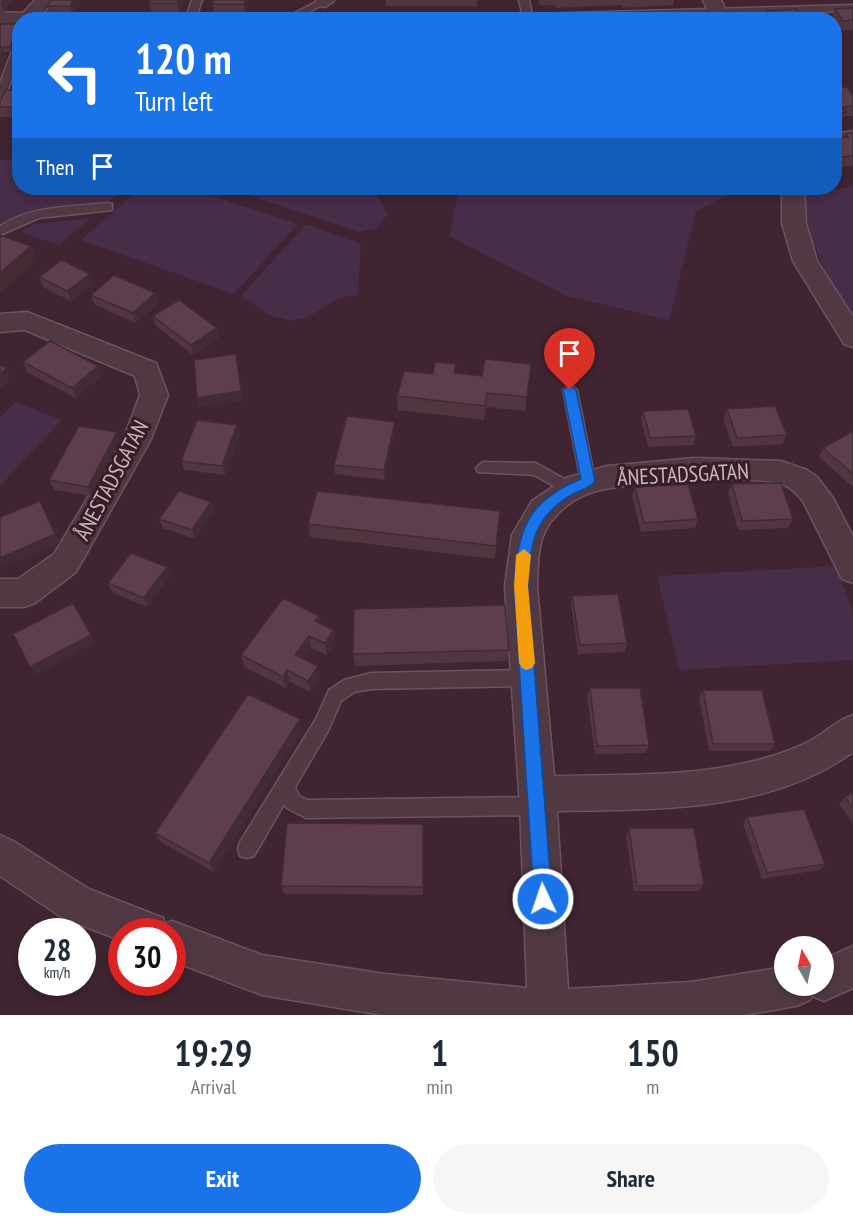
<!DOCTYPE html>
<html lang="en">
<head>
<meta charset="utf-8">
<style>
  body { margin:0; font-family:"PT Sans Narrow",sans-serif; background:#f6f6f7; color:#1f2937; height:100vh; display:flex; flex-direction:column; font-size:22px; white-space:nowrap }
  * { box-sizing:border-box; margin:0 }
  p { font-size:20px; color:#747a83 }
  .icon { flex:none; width:33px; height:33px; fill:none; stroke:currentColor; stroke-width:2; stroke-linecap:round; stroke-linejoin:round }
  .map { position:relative; height:1015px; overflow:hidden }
  .drawer { display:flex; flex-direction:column; background:#fff; flex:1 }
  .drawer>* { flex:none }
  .guide { position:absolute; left:12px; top:12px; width:830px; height:183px; border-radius:24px; box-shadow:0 3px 9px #0003; background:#1a73e8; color:#fff; overflow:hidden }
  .needle { width:39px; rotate:351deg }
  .controls { position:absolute; left:774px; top:936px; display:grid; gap:12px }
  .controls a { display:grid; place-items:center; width:60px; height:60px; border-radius:50%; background:#fff; box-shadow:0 3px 9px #0003; font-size:30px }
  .speed { position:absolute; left:18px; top:918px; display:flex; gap:12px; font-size:30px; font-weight:700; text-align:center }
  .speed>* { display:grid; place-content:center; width:78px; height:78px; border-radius:50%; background:#fff; box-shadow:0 3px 9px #0003; line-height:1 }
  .speed small { font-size:15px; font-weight:400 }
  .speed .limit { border:9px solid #d22; background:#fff; color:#111 }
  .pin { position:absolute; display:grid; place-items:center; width:51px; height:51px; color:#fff; margin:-62px -26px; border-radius:50% 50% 50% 0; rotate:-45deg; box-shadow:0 0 6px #0007 }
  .pin .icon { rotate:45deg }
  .me { position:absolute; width:66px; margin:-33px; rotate:357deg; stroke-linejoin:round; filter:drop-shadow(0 0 4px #0008) }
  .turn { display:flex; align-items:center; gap:21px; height:126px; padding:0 24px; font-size:27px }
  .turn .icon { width:78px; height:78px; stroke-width:2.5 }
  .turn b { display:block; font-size:42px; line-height:51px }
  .then { display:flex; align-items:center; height:57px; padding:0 24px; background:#0003; gap:12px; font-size:22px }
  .eta { display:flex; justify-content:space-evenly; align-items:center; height:102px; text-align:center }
  .eta b { font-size:36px; font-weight:700; line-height:42px }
  .primary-button { display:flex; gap:12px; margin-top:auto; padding:12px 24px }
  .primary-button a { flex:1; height:69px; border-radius:36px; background:#1a73e8; color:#fff; font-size:24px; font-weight:700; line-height:69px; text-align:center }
  .primary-button a+a { background:#f6f6f7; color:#1f2937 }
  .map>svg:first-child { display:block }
  .green { fill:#462d48 }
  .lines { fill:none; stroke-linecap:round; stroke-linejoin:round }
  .lane-casing { stroke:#6b545e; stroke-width:3 }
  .street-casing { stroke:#6b545e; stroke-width:3 }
  .lane { fill:#503943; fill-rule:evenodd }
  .street { fill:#503943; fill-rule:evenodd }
  .wall { fill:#513541 }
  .shaded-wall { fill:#422b35 }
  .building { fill:#5e3e4c; stroke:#422b35; stroke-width:1.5 }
  .route { fill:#1a73e8; stroke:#114b97; stroke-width:1.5 }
  .slow { fill:#f59e0b }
  .labels { text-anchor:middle; stroke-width:6; stroke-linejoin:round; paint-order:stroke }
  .street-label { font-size:22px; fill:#cbb5be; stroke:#351e28 }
</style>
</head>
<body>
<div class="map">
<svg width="853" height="1015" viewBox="0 0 853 1015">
  <rect width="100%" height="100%" fill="#402431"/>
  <!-- green -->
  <path class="green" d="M 19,159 L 20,188 L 126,188 L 106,205 L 36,211 L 4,224 L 0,223 L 0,160 Z
    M 853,186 L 853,321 C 826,280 807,237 802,188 L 827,191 Z
    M 141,188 L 189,188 L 298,224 L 234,294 L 81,240 Z
    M 226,188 L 372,188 L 388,214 L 377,228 L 360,232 Z
    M 459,188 L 743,188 L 696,211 L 669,320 L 567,296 L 449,236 Z
    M 91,218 L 59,245 L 20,232 L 34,224 Z
    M 306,224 L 361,244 L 358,295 L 339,298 L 306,318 L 291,321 L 269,315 L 241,296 Z
    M 16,402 L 62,420 L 0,486 L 0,417 Z
    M 836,566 L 853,612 L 853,660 L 679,670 L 657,576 Z"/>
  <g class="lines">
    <!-- lane casing -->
    <g class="lane-casing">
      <path id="lane" d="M 192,0 L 202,0 L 195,20 L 185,20 Z
        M 320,0 L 330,1 L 294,20 L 281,20 Z
        M 519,0 L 529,0 L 532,14 L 853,5 L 853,11 L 527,20 L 523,17 Z
        M 20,40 L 20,58 L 6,94 L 0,97 L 0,83 L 15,43 Z
        M 853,131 L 853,137 L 834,140 L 834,134 Z
        M 108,203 L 112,204 L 112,210 L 39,218 L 0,235 L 0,226 C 32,205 72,207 108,203 Z
        M 570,385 L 577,390 L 595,481 L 593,485 L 583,485 L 581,481 L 563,390 Z
        M 483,462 L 536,463 L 575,485 L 577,489 L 575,493 L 570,495 L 534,475 L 478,472 L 476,468 Z
        M 528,670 L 534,673 L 536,678 L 534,683 L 528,686 L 371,689 L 354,692 L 341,701 L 328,731 L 295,787 L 299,796 L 308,800 L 538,797 L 545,800 L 547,806 L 545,812 L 538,815 L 306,818 L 287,808 L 284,804 L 254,856 L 247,858 L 240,856 L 238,849 L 240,842 L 316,719 L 329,690 L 344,680 L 371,673 Z"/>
    </g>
    <!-- street casing -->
    <g class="street-casing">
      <path id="street" d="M 35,0 L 54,0 L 38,20 L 20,20 L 20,24 L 0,24 L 0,12 L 23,13 Z
        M 316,0 L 334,0 L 334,1 L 325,7 L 318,5 Z
        M 703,0 L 721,0 L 731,20 L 712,20 Z
        M 782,188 L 804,188 L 806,223 L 817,261 L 853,317 L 853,347 L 844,344 L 793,261 L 782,223 Z
        M 27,312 L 156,363 L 168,395 L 151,439 L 76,572 L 35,603 L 24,607 L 0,607 L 0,579 L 18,579 L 54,554 L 124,437 L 140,395 L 135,376 L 25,330 L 0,332 L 0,314 Z
        M 695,458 L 781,461 L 807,470 L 817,477 L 833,498 L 853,536 L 853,583 L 842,579 L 804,503 C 799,496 793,489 784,485 C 753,473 626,482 593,492 C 579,496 564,506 555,517 C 537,535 538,562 537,586 L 554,776 C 638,774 728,779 806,743 C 823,735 835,721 853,715 L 853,752 C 769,813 656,809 557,811 L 568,989 L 691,982 L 784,967 L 784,986 L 824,986 L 824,959 L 853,946 L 853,988 L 824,1001 L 812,996 L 810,1000 L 796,1006 L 744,1015 L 382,1015 L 262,995 L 172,961 L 172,932 L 122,932 L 122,941 L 63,918 L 0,876 L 0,835 L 13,841 L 89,889 L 163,918 L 165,924 L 172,921 L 262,955 L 385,974 L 527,988 L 520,806 L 505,586 L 512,535 L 532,501 L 566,478 L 607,466 Z"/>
    </g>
    <!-- lane -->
    <use href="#lane" class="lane"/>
    <!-- street -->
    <use href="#street" class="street"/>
  </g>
  <!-- wall -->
  <path class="wall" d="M 0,0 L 12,0 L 4,12 L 0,12 Z
    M 50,0 L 79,0 L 80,2 L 73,16 L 50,15 L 47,6 Z
    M 183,0 L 179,13 L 151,13 L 149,3 Z
    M 214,0 L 248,0 L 245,13 L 214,13 L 213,4 Z
    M 386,0 L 477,0 L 477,6 L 386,6 Z
    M 539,0 L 674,0 L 673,5 L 623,8 L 622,5 L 556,8 L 555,5 L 539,5 Z
    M 853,8 L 853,30 L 840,30 L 834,21 L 834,20 L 832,18 L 835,9 Z
    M 767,11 L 800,15 L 815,20 L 765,20 Z
    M 0,28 L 19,29 L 12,52 L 4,52 L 6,57 L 0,74 Z
    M 20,69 L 20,86 L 16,76 Z
    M 834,88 L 853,96 L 853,116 L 844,116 L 842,122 L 834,123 Z
    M 20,90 L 20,117 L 0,117 L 0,100 Z
    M 853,133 L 853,166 L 836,167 L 834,163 L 834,138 L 845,137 L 846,134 Z
    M 90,274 L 93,284 L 71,301 L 43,287 L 39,277 Z
    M 155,293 L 158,303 L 136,323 L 95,305 L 91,295 Z
    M 153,316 L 217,328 L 219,338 L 193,355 L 156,326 Z
    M 23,362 L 102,375 L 76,398 L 27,372 Z
    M 531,364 L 525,411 L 486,407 L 484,420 L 398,410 L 397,396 L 433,374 L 455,373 L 482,376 Z
    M 727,409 L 787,435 L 782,444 L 733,447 L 723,419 Z
    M 643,411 L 696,436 L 693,445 L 648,447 L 641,420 Z
    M 395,422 L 395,431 L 384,480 L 335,474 L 334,465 Z
    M 853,431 L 853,487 L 819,457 L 823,448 Z
    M 240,434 L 225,475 L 184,470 L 181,461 Z
    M 120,441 L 92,496 L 54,490 L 49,480 Z
    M 732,484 L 793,519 L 788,528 L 738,530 L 728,493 Z
    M 635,487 L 698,519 L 695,528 L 641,532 L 632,496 Z
    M 211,502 L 214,511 L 195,539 L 163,528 L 159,519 Z
    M 500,511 L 495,559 L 310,537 L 308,524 Z
    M 167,567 L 170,576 L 147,607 L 112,592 L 108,583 Z
    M 572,596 L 627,643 L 625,652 L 578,654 L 571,604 Z
    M 319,616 L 321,624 L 336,642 L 327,655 L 311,648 L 303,659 L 320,678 L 310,692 L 290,682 L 286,688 L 244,667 L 241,655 Z
    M 509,650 L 507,661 L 355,666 L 353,654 Z
    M 590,688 L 649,745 L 646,753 L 595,754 L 587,696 Z
    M 703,690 L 775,744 L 770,751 L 709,751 L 699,698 Z
    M 302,730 L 214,872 L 161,842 L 155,833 Z
    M 853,793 L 853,823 L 839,804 L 845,797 Z
    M 747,817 L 825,864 L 819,870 L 762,879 L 743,824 Z
    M 423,824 L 423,895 L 285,894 L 281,886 Z
    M 629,828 L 704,885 L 699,891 L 634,891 L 626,835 Z"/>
  <!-- shaded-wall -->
  <path class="shaded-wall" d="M 3,0 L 12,0 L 4,12 L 1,3 Z
    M 73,0 L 79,0 L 80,2 L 73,16 L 70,6 Z
    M 178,0 L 183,0 L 179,13 L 177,3 Z
    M 245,0 L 248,0 L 245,13 L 244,4 Z
    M 18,24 L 19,29 L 12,52 L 10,47 Z
    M 2,47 L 6,57 L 0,74 L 0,54 Z
    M 31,246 L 37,261 L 0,293 L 0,273 Z
    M 90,274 L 93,284 L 71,301 L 67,291 Z
    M 155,293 L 158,303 L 136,323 L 133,313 Z
    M 217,328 L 219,338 L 193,355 L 191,345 Z
    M 236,354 L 243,401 L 199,407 L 197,398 Z
    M 98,366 L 102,375 L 76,398 L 72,388 Z
    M 7,367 L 11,377 L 0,391 L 0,375 Z
    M 395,422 L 395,431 L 384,480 L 384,470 Z
    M 237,425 L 240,434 L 225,475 L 222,466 Z
    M 117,432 L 120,441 L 92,496 L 88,487 Z
    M 40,501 L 60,543 L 0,569 L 0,558 Z
    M 211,502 L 214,511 L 195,539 L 192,530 Z
    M 167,567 L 170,576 L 147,607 L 144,598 Z
    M 319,616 L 321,628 L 315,621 Z
    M 334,630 L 336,642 L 327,655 L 325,643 Z
    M 91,635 L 95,643 L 36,675 L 30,667 Z
    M 309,636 L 311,648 L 298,667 L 295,655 Z
    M 318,666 L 320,678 L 310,692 L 308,681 Z
    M 287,670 L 290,682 L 286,688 L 283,677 Z
    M 300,719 L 302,730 L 214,872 L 209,863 Z"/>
  <!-- building -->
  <path class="building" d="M 50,0 L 73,0 L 70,6 L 47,6 Z
    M 150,0 L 178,0 L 177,3 L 149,3 Z
    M 214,0 L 245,0 L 244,4 L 213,4 Z
    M 853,8 L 853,20 L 843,21 L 835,9 Z
    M 796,9 L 803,20 L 773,20 L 767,11 Z
    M 141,13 L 169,13 L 167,20 L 138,20 Z
    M 811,14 L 815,20 L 803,20 L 800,15 Z
    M 40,16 L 68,17 L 67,20 L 38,20 Z
    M 616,17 L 617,20 L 571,20 L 570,18 Z
    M 203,18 L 216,18 L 216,20 L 203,20 Z
    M 351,18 L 462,20 L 346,20 Z
    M 1,24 L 18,24 L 10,47 L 0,47 L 0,28 Z
    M 20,69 L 20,76 L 16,76 Z
    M 847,87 L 853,96 L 853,106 L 842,107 L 846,113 L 834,113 L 834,88 Z
    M 6,90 L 20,90 L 20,107 L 0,107 L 0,100 Z
    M 853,133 L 853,156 L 840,157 L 834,148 L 834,138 L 848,137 L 846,134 Z
    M 0,235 L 31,246 L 0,273 Z
    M 62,260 L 90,274 L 67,291 L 39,277 Z
    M 114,275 L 155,293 L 133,313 L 91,295 Z
    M 179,300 L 217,328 L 191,345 L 153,316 Z
    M 50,341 L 98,366 L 72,388 L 23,362 Z
    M 236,354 L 241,391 L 197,398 L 194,360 Z
    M 485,359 L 531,364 L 527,397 L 487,393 L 485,406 L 397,396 L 404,371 L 433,374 L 435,362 L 456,364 L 454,373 L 482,376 Z
    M 0,366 L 7,367 L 0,375 Z
    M 775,406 L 787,435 L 737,438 L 727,409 Z
    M 688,409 L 696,436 L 650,438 L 643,411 Z
    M 347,416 L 395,422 L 384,470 L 334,465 Z
    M 197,420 L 237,425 L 222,466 L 181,461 Z
    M 79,426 L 117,432 L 88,487 L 49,480 Z
    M 853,431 L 853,474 L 823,448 Z
    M 781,483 L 793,519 L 742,521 L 732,484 Z
    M 688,484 L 698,519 L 644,523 L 635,487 Z
    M 179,491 L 211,502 L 192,530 L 159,519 Z
    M 317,491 L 500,511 L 496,546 L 308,524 Z
    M 40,501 L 55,534 L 0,558 L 0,517 Z
    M 131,553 L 167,567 L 144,598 L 108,583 Z
    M 618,594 L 627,643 L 580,645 L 572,596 Z
    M 283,598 L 319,616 L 315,621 L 334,630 L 325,643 L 309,636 L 295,655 L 318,666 L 308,681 L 287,670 L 283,677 L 241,655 Z
    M 73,603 L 91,635 L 30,667 L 13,634 Z
    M 505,605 L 509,650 L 353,654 L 354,609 Z
    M 590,688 L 640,688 L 649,745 L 597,746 Z
    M 703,690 L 762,690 L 775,744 L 713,744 Z
    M 248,694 L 300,719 L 209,863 L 155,833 Z
    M 853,793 L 853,808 L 845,797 Z
    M 804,809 L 825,864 L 767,873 L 747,817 Z
    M 287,823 L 423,824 L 423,887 L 281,886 Z
    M 629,828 L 694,828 L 704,885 L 637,886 Z"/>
  <!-- route -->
  <path class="route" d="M 570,385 L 576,390 L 595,481 C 590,489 579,490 571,495 C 532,519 531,544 528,586 L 552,899 L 549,906 L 543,908 L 537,906 L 534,899 L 514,586 C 519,530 525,502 581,479 L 563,390 Z"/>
  <!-- slow -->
  <path class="slow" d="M 524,549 L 531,555 L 528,586 L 535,663 L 532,668 L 527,670 L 522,668 L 519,663 L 514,586 L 516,555 Z"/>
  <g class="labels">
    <!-- street labels -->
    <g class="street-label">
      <text transform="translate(683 474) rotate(-3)" y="8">ÅNESTADSGATAN</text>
      <text transform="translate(111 480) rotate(-62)" y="8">ÅNESTADSGATAN</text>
    </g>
  </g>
</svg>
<div class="controls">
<a><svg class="needle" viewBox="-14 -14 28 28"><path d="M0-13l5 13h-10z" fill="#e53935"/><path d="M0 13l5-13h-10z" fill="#747a83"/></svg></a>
</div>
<div class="speed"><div>28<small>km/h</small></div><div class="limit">30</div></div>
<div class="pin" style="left:570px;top:390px;background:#d93025"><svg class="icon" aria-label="arrive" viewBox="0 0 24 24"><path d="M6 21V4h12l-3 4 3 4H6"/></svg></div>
<svg class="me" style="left:543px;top:899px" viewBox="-20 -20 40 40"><circle r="17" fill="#1a73e8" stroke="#fff" stroke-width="3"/><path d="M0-11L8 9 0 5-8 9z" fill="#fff"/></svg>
<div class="guide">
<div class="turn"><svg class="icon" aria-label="left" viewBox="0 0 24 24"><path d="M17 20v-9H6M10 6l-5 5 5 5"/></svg><div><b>120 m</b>Turn left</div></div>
<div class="then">Then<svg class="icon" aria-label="arrive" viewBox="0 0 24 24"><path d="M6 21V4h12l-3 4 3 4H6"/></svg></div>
</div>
</div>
<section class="drawer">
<div class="eta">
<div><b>19:29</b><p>Arrival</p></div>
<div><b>1</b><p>min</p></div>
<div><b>150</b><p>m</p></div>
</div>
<div class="primary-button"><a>Exit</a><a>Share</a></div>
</section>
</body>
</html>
